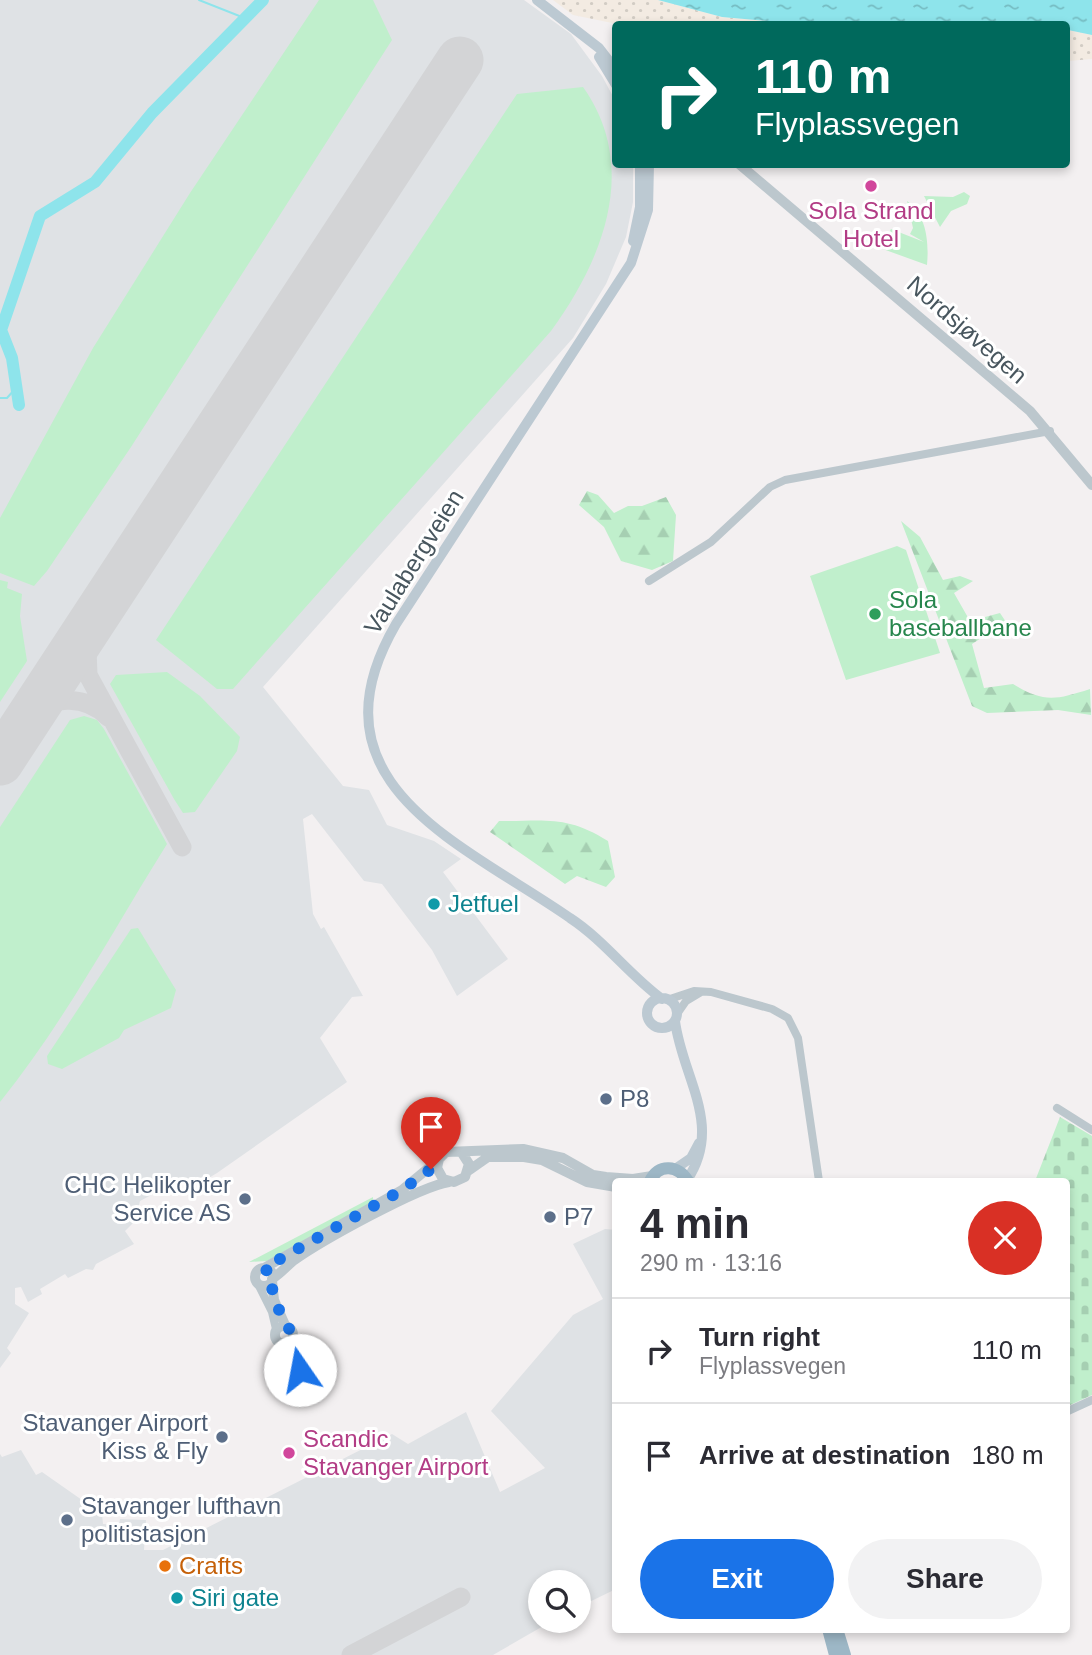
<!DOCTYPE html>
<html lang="en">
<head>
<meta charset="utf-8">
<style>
  body { margin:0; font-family:Arial,sans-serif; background:#f2f2f3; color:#2b2b33; height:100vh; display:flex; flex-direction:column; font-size:26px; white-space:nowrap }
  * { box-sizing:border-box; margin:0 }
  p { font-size:23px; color:#7c7c81 }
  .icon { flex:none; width:38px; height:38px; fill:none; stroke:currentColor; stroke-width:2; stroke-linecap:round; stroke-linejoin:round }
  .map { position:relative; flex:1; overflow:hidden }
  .side { position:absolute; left:612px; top:1178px; width:458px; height:455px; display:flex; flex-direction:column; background:#fff; border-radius:7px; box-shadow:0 4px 10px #0003 }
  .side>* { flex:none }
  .top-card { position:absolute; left:612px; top:21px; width:458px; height:147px; border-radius:7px; box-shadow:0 4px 10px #0003; background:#00695c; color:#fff; overflow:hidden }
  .fabs { position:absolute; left:528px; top:1570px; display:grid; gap:14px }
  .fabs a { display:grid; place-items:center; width:63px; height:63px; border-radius:50%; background:#fff; box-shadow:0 4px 10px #0003; font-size:35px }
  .pin { position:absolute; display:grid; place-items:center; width:60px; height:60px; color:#fff; margin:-72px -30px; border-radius:50% 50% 50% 0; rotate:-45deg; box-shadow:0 0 7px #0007 }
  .pin .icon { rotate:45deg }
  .me { position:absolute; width:77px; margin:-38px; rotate:348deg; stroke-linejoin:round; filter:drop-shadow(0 0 5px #0008) }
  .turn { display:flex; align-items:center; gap:24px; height:147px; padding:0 28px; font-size:32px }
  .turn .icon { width:91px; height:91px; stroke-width:2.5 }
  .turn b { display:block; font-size:49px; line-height:60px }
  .round { display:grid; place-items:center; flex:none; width:74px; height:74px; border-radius:37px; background:#f2f2f3 }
  .overview { display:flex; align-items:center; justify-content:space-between; height:119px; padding:0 28px }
  h1 { font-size:42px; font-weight:700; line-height:52px }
  .button { display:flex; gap:14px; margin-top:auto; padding:14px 28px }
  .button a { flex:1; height:80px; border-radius:42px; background:#1a73e8; color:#fff; font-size:28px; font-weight:700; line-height:80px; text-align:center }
  .button a+a { background:#f2f2f3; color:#2b2b33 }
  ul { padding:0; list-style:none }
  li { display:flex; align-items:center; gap:21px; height:105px; padding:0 28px; border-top:2px solid #e1e1e2 }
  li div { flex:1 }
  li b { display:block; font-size:26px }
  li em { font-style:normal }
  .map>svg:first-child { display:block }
  .airport { fill:#dfe2e5 }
  .green { fill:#c0efcc }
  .forest { fill:url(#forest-firs) }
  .sand { fill:url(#sand-dots) }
  .cemetery { fill:url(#cemetery-stones) }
  .water { fill:url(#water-ripples) }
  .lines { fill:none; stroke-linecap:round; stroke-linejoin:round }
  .stream { stroke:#8ee4eb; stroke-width:2 }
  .river { stroke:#8ee4eb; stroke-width:12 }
  .taxiway { stroke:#d3d4d6; stroke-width:19 }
  .runway { stroke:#d3d4d6; stroke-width:47 }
  .pedestrian { stroke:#bcc7cd; stroke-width:5 }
  .minor { stroke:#bcc7cd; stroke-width:8 }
  .tertiary { stroke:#bcc7cd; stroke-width:10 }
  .secondary { stroke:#bcc9d2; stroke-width:10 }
  .trunk { stroke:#9db7c6; stroke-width:12 }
  .route { stroke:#1a73e8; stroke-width:12; stroke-dasharray:0 21.6 }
  .hotel-dot { fill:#d1479c; stroke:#fff; stroke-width:2.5 }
  .leisure-dot { fill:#2e9e5b; stroke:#fff; stroke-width:2.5 }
  .culture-dot { fill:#0f9aa8; stroke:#fff; stroke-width:2.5 }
  .service-dot { fill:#5c6f8a; stroke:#fff; stroke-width:2.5 }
  .food-dot { fill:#e8710a; stroke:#fff; stroke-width:2.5 }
  .labels { text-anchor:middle; stroke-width:6; stroke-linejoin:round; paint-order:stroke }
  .hotel-label { font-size:24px; fill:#b23c85; stroke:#fff }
  .street-label { font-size:24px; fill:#48565e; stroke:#fff }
  .leisure-label { font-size:24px; fill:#27864d; stroke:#fff; text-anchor:start }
  .culture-label { font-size:24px; fill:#0d838f; stroke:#fff; text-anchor:start }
  .service-label { font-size:24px; fill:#4e5e75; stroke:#fff; text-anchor:start }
  .food-label { font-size:24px; fill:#c56008; stroke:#fff; text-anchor:start }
</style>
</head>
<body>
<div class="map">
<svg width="1092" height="1655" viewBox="0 0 1092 1655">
  <defs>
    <pattern id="forest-firs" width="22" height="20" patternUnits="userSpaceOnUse" patternTransform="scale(1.75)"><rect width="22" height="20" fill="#c0efcc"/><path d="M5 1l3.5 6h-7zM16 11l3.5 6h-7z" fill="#a6cfb2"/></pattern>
    <pattern id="sand-dots" width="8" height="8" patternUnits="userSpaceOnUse" patternTransform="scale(1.75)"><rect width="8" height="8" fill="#f3ebe2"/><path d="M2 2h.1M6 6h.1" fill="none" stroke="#d2ccc4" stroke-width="1.8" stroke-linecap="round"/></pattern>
    <pattern id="cemetery-stones" width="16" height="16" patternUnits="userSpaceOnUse" patternTransform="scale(1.75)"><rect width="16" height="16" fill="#c0efcc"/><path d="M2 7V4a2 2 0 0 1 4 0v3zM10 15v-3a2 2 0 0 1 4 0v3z" fill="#a6cfb2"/></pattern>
    <pattern id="water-ripples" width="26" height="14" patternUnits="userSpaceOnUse" patternTransform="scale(1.75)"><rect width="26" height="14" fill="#8ee4eb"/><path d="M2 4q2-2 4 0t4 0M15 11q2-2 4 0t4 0" fill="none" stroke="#76bcc2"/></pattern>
  </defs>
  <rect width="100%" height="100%" fill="#f3f0f1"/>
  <!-- airport -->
  <path class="airport" d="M 0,0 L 524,0 L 571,34 L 602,76 L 616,102 L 616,164 L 633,167 L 633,202 L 626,237 L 606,284 L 573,338 L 263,687 L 343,786 L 369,790 L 387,825 L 434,841 L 461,859 L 443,872 L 508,959 L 457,996 L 432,950 L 382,884 L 364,881 L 312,814 L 303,819 L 313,914 L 321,929 L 324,927 L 363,996 L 352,997 L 320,1038 L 347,1082 L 217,1173 L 197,1185 L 174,1183 L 140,1201 L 135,1221 L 125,1231 L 134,1244 L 96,1264 L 93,1270 L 86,1269 L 68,1278 L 65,1274 L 40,1289 L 42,1294 L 28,1302 L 21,1287 L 15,1288 L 15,1304 L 29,1313 L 7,1348 L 11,1353 L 0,1368 Z
    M 605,1229 L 616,1230 L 616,1589 L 579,1607 L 579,1582 L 541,1582 L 541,1620 L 552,1621 L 493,1655 L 0,1655 L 0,1454 L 2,1457 L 21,1450 L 36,1475 L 42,1472 L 102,1514 L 103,1524 L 119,1525 L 120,1519 L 146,1520 L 144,1550 L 163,1550 L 392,1434 L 408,1444 L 466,1412 L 500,1492 L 545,1468 L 491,1411 L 573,1315 L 603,1299 L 573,1244 Z"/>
  <!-- green -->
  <path class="green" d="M 319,0 L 373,0 L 392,40 L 131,447 L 47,571 L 34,586 L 0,573 L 0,518 L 93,348 L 190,193 Z
    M 583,87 C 640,167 603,260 551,331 L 233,689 L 217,689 L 156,640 L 517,94 Z
    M 964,192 L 970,196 L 967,204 L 951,211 L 940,227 L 924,196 L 953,197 Z
    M 907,201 C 927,215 929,243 927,265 L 880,248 L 891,229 L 924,242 L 910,234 L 913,228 Z
    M 897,546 L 906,550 L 940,653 L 846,680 L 810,576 Z
    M 0,580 L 8,582 L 7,588 L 22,594 L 20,616 L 27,661 L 0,702 Z
    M 167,672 L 200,696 L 240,737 L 237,751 L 195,812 L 183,813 L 174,799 L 110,684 L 116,675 Z
    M 84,716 L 97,720 L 104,729 L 167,844 C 112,932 65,1021 0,1102 L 0,827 L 70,720 Z
    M 138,928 L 176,990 L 171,1008 L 124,1030 L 119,1038 L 62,1069 L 48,1064 L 47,1056 L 131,929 Z
    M 373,1197 L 373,1202 L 267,1261 L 249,1262 Z"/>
  <!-- forest -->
  <path class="forest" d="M 587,491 L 598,495 L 614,513 L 628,506 L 642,506 L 666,497 L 676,515 L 673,561 L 652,570 L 621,561 L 604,527 L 579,505 Z
    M 901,521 L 920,537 L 943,580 L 960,576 L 973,581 L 954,593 L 970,621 L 1000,613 L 1006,622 L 972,644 L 984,688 L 1013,684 C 1043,703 1056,700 1090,689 L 1091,715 L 1058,710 L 987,713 L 972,706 Z
    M 499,821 C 546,821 567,815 608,841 L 615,877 L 606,887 L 577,876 L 565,884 L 490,832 Z"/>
  <!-- sand -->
  <path class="sand" d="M 553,0 L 658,0 L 722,17 L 800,24 L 617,24 L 573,15 Z
    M 1068,30 L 1092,35 L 1092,59 L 1068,61 Z"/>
  <!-- cemetery -->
  <path class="cemetery" d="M 1060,1117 L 1092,1136 L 1092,1395 L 1068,1406 L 1068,1181 L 1035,1181 Z"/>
  <!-- water -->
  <path class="water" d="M 658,0 L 1092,0 L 1092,35 L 1068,30 L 1068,24 L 1008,21 L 943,24 L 800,24 L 722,17 Z"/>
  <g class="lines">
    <!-- stream -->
    <path class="stream" d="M 199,0 L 247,19
      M 0,398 L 7,398 L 15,389"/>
    <!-- river -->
    <path class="river" d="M 19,405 L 12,358 L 1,330 L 40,216 L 95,182 L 152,113 L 263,0"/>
    <!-- taxiway -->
    <path class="taxiway" d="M 102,606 L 87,650 L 88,675 L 182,847
      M 30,716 C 52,694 87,696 108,717
      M 351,1655 L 461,1597"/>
    <!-- runway -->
    <path class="runway" d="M 0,762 L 460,60"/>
    <!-- pedestrian -->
    <path class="pedestrian" d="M 819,1181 L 833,1181"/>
    <!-- minor -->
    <path class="minor" d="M 649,581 L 711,542 L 770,487 L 785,480 L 1050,431
      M 667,1000 L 694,991 L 711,992 L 772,1009 L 788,1018 L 798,1038 L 819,1181
      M 677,1014 L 686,1001 L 701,992
      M 1057,1108 L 1092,1130
      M 258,1284 L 272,1312 L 276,1329
      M 280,1344 L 292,1361 L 290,1374
      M 1068,1411 L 1092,1400"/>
    <!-- tertiary -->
    <path class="tertiary" d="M 739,164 L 1030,411 L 1092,485
      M 462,1153 L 469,1164 L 465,1177 L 454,1182 L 443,1179 L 437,1168 L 439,1159 L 446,1152 L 523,1149 L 563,1158 L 593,1175 L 606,1177 L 633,1179 L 652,1176
      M 468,1171 L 488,1157 L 524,1157 L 542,1160 L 587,1182 L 616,1187
      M 264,1268 L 402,1190 L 437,1161
      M255 1277a9 9 0 1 1 18 0a9 9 0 1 1-18 0Z
      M 272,1279 C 280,1274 286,1267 293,1261 C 321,1241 418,1187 449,1182
      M 272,1281 L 274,1300 L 285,1325
      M275 1335a9 9 0 1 1 18 0a9 9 0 1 1-18 0Z
      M 284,1395 L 300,1370 L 293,1336"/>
    <!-- secondary -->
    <path class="secondary" d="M 537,0 L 599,48 L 616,70
      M 599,57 L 616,85
      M 649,164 L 648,210 L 631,263 L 396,624 C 303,784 464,844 570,918 C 605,941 629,975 662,999
      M 633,241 L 640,207 L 640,164
      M647 1013a15 15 0 1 1 30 0a15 15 0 1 1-30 0Z
      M 675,1021 C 682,1077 724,1125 687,1180
      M 675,1169 L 691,1158 L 699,1143"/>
    <!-- trunk -->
    <path class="trunk" d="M 650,1181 C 659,1163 678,1165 688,1181
      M 828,1629 L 835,1655
      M 837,1629 L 845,1655"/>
  </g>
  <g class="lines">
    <!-- route -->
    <path class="route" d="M 300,1370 C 303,1333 268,1312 272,1275 L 264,1268 L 402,1190 L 431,1169"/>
  </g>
  <!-- markers -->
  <g class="hotel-dot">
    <circle cx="871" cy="186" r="7"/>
    <circle cx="289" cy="1453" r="7"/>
  </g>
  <circle class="leisure-dot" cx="875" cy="614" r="7"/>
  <g class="culture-dot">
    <circle cx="434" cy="904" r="7"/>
    <circle cx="177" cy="1598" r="7"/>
  </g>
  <g class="service-dot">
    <circle cx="606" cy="1099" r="7"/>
    <circle cx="245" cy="1199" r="7"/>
    <circle cx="550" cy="1217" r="7"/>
    <circle cx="222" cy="1437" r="7"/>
    <circle cx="67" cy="1520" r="7"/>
  </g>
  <circle class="food-dot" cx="165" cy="1566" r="7"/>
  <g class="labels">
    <!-- hotel labels -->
    <g class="hotel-label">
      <text x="871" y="219">Sola Strand<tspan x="871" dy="28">Hotel</tspan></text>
      <text x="303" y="1447" text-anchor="start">Scandic<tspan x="303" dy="28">Stavanger Airport</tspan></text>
    </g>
    <!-- street labels -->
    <g class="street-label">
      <text transform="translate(967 330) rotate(41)" y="8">Nordsjøvegen</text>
      <text transform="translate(414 562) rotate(-58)" y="8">Vaulabergveien</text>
    </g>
    <!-- leisure labels -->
    <g class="leisure-label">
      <text x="889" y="608">Sola<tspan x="889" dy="28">baseballbane</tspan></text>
    </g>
    <!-- culture labels -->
    <g class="culture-label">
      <text x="448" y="912">Jetfuel</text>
      <text x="191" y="1606">Siri gate</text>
    </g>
    <!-- service labels -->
    <g class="service-label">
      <text x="620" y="1107">P8</text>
      <text x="231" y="1193" text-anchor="end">CHC Helikopter<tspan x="231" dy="28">Service AS</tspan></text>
      <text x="564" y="1225">P7</text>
      <text x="208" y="1431" text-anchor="end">Stavanger Airport<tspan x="208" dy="28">Kiss &amp; Fly</tspan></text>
      <text x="81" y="1514">Stavanger lufthavn<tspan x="81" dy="28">politistasjon</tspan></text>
    </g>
    <!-- food labels -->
    <g class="food-label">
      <text x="179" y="1574">Crafts</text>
    </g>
  </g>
</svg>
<div class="fabs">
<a><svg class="icon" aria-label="search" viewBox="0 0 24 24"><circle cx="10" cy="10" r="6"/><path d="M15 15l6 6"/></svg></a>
</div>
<div class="pin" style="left:431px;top:1169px;background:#d93025"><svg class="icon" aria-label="arrive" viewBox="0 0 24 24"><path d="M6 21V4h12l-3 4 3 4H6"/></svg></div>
<svg class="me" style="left:300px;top:1370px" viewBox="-20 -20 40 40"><circle r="19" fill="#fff"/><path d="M0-13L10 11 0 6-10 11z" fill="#1a73e8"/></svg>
<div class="top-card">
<div class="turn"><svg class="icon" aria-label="right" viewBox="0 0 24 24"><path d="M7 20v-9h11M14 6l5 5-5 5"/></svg><div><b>110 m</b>Flyplassvegen</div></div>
</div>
<section class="side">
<div class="overview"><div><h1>4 min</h1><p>290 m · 13:16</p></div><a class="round" style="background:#d93025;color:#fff"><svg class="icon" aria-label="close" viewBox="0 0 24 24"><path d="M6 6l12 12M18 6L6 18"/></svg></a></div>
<ul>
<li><svg class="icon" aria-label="right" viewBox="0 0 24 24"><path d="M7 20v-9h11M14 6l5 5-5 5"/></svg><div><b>Turn right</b><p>Flyplassvegen</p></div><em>110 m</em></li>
<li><svg class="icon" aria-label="arrive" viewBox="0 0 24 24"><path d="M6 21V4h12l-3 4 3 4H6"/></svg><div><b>Arrive at destination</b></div><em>180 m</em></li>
</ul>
<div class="button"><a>Exit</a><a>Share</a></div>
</section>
</div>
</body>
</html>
